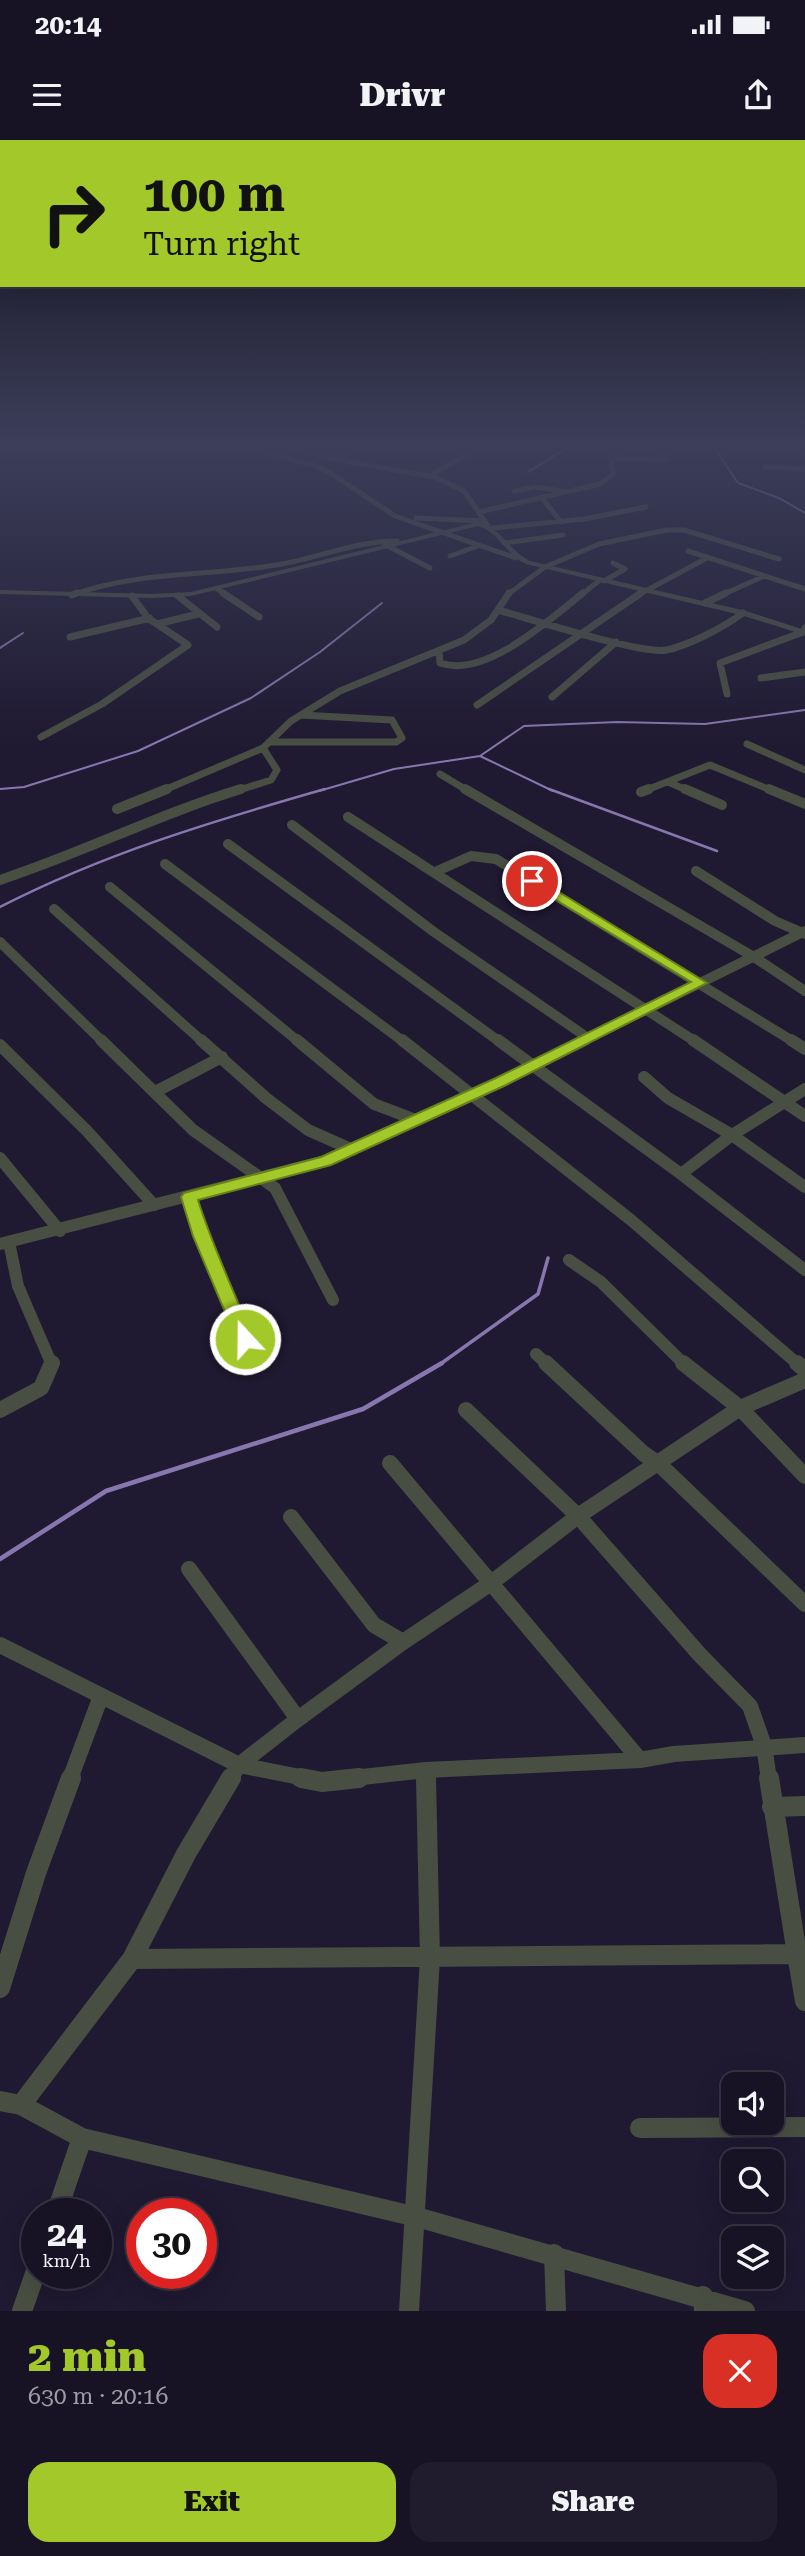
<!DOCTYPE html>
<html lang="en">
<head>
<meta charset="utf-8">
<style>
  body { margin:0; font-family:"Roboto Serif",serif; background:#201c2d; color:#f1f3f6; height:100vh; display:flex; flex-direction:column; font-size:26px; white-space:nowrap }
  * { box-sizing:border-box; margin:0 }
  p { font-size:23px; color:#9e9ea7 }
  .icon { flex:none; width:38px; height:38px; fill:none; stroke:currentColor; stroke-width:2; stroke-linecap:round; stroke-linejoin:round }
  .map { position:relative; height:2171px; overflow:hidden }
  .panel { display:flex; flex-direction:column; background:#171325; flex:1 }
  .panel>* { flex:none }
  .hud { position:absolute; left:0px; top:0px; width:805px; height:147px; box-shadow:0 7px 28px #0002,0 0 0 2px #363242; background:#a2c929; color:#111; overflow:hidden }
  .tools { position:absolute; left:721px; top:1932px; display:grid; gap:14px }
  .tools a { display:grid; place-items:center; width:63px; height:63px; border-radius:14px; background:#171325; box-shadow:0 7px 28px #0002,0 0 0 2px #363242; font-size:35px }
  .speed { position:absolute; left:21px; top:2058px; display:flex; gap:14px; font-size:35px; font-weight:700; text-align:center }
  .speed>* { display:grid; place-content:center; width:91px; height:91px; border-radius:50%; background:#171325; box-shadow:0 7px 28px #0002,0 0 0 2px #363242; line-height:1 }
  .speed small { font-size:18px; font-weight:400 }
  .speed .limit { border:10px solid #d22; background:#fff; color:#111 }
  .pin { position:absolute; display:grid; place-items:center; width:60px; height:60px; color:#fff; margin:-30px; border:4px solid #fff; border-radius:50%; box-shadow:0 2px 7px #0007 }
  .me { position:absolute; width:77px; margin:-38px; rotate:339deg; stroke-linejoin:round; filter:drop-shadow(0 0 5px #0008) }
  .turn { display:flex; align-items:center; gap:24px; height:147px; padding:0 28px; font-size:32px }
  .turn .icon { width:91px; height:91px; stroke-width:2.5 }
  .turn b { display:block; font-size:49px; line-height:60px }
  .round { display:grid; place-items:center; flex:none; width:74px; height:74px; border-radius:21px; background:#201c2d }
  .summary { display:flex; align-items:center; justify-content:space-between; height:119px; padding:0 28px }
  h1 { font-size:42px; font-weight:800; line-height:52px; color:#a2c929 }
  .cta { display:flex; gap:14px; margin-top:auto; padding:14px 28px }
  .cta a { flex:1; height:80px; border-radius:21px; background:#a2c929; color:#111; font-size:28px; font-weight:800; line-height:80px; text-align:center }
  .cta a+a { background:#201c2d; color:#f1f3f6 }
  .status { display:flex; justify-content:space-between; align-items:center; height:49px; padding:0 35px; background:#171325; direction:ltr }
  .status svg { height:19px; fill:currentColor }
  header { display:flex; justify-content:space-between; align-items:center; height:91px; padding:0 28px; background:#171325; font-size:32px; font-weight:800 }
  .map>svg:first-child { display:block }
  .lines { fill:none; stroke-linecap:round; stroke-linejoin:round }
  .stream-far3 { stroke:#8877ae; stroke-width:2 }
  .stream-far2 { stroke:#8877ae; stroke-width:2.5 }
  .stream-far1 { stroke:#8877ae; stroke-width:3.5 }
  .stream { stroke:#8877ae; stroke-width:4.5 }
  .minor-far5 { stroke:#494e42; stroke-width:5 }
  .minor-far4 { stroke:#494e42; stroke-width:7 }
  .minor-far3 { stroke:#494e42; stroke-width:10 }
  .minor-far2 { stroke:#494e42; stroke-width:12 }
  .minor-far1 { stroke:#494e42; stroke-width:16 }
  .minor { stroke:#494e42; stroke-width:20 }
  .tertiary { fill:#494e42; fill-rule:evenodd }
  .route { fill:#a2c929; stroke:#69831b; stroke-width:2 }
</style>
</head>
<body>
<div class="status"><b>20:14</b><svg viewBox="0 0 49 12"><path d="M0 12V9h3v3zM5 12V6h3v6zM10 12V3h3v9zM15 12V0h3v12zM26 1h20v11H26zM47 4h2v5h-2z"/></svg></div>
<header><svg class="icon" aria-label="menu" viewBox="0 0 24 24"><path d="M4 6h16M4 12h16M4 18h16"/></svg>Drivr<svg class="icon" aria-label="share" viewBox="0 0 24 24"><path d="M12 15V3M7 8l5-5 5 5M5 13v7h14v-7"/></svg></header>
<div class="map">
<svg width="805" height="2171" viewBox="0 0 805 2171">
  <rect width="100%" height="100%" fill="#1f1931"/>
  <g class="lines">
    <!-- stream-far3 -->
    <path class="stream-far3" d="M 706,302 L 714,307 L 738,343 L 779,358 L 805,373
      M 396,312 L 410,302
      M 528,332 L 577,302
      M 0,508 L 23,493
      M 480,616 L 553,651
      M 0,649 L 24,647 L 138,611 L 251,558 L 320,512 L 382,463
      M 319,651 L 394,629 L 480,616 L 524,586 L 617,582 L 705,584 L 805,570"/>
    <!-- stream-far2 -->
    <path class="stream-far2" d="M 549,649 L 717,711
      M 0,767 C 103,714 213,681 325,649"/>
    <!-- stream-far1 -->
    <path class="stream-far1" d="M 439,1225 L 538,1154 L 548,1118"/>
    <!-- stream -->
    <path class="stream" d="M 0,1419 L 106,1351 L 363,1269 L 442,1223"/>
    <!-- minor-far5 -->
    <path class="minor-far5" d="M 166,302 L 250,309 L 313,325 L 329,332 L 395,376 L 516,418
      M 783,302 L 805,307
      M 298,309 L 339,320 L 435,337
      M 339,320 L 348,314 L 348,306 L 353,302
      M 765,327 L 805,329
      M 514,351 L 536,347 L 567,352
      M 543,359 L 561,382
      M 479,372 L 600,344 L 613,334 L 611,318 L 667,319 L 656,305 L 662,302
      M 416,378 L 485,381
      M 488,386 L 464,351 L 435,337 L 434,333 L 489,302
      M 493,388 L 584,379 L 646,367
      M 504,403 L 563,395
      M 384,404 L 430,428
      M 688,411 L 805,449
      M 450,416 L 478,406
      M 604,441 L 625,429 L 613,423
      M 217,449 L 226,455
      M 72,455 C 141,430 211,437 282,424 C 321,417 357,401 397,401
      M 507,455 L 545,427 L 599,404 L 667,390 L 684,390 L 779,419
      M 581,455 L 600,440
      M 638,455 L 707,418
      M 722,455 L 764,436"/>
    <!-- minor-far4 -->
    <path class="minor-far4" d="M 223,453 L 259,477
      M 72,455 L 77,453
      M 178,456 L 217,487
      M 705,463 L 726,453
      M 498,470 C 528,478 642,515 666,510 C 688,506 724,487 743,473
      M 157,484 L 198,474
      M 70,497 L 150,478
      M 439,511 L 440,523 C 485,539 549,480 583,453
      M 761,538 L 805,532
      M 727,554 L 720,523 L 803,492 L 805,488
      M 552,557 L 616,502
      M 477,565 L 641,453
      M 41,597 L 102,564 L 188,505 L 148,478 L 132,456
      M 269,602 L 396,602 L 402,598 L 392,580 L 301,575
      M 747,604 L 805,630
      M 440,634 L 468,651
      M 668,642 L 689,651
      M 162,651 L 263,608 L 291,581 L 340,551 L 464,500 L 491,480 L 509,453
      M 236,651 L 271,640 L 277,630 L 263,608
      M 644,651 L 710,625 L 773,651"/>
    <!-- minor-far3 -->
    <path class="minor-far3" d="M 465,649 L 754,817 L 805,851
      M 685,649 L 722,665
      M 769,649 L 805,664
      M 641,652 L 649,649
      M 117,669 L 167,649
      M 348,677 L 696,902
      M 292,685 L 434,792 L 588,898
      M 228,704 L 500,902
      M 165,724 L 404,902
      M 696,731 L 775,781 L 805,794
      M 435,732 L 471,716 L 496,719 L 794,902
      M 0,740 C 82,713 159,674 241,649
      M 110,747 L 299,902
      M 54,769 L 203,902
      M 0,802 L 103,902
      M 581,902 L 805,791"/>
    <!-- minor-far2 -->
    <path class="minor-far2" d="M 101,900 L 193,990 L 275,1048 L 333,1160
      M 201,900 L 266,958 L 308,990 L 353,1010
      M 297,900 L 374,964 L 416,980
      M 402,900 L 631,1080 L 799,1225
      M 498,900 L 681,1034 L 805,1130
      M 693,900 L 805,976
      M 791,900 L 805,909
      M 0,905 L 87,991 L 154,1065
      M 644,937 L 668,958 L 732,995 L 805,1047
      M 155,952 L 222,917
      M 0,1018 L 60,1091
      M 681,1034 L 732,995 L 805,949
      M 189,1057 L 245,1199
      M 9,1102 L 18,1146 L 52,1225
      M 0,1104 L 325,1021 L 501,942 L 585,900
      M 569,1120 L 601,1142 L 685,1225
      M 536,1214 L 548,1225"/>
    <!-- minor-far1 -->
    <path class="minor-far1" d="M 546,1223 L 644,1314 L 659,1324 L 805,1464
      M 683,1223 L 740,1268 L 805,1336
      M 797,1223 L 805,1230
      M 0,1270 L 41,1248 L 52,1223
      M 466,1270 L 578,1376 L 700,1515 L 750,1566 L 764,1606 L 769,1639
      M 390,1323 L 640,1620
      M 291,1377 L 374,1485 L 403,1502
      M 189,1429 L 298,1579
      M 0,1505 L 239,1625 L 310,1639
      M 426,1630 L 426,1639
      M 70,1639 L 101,1556
      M 230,1639 L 239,1625 L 298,1579 L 403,1502 L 491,1443 L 578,1376 L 740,1268 L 805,1240
      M 344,1639 L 426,1630 L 640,1620 L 674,1614 L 805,1605"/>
    <!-- minor -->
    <path class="minor" d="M 301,1638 L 322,1642 L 359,1638
      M 769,1638 L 797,1814 L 805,1814
      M 772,1667 L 805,1666
      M 132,1819 L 797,1814 L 805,1861
      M 0,1848 L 36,1733 L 71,1638
      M 0,1961 L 21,1965 L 82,1998 L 417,2077 L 745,2171
      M 21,1965 L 132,1819 L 186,1714 L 231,1638
      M 640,1988 L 805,1987
      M 56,2074 L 82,1998
      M 554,2114 L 556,2171
      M 703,2156 L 704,2171
      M 22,2171 L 37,2128
      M 409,2171 L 430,1818 L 426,1638"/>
    <!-- tertiary -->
    <path class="tertiary" d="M 478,382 C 502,388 509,411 530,421 L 746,471 L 805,490 L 805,495 L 741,475 L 526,424 C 506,415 499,392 478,386 L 191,456 L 152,458 L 0,454 L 0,450 L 152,454 L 191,452 Z"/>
  </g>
  <!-- sky -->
  <linearGradient id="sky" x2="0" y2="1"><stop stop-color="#110e1b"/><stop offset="0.5" stop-color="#3c3e5a"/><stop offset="1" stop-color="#3c3e5a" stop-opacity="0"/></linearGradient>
  <rect width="805" height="606" fill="url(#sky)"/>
  <!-- route -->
  <path class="route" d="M 528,738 L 536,738 L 707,843 L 506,945 L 331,1025 L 198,1060 C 213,1108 235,1153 253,1199 L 251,1205 L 239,1205 L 193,1096 L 181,1057 L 184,1053 L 321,1017 L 496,938 L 691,842 L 528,743 Z"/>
</svg>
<div class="tools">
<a><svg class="icon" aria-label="sound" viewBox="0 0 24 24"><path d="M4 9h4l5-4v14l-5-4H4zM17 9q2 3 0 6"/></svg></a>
<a><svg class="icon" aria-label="search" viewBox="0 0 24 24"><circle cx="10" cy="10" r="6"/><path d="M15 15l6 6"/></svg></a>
<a><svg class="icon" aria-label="layers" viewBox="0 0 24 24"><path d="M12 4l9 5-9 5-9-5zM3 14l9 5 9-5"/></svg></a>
</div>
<div class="speed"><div>24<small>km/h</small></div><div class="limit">30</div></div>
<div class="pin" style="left:532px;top:741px;background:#d93025"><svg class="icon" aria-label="arrive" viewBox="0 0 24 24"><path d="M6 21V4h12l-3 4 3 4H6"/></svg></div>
<svg class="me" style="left:245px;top:1199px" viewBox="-20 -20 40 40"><circle r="17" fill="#a2c929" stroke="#fff" stroke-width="3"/><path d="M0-11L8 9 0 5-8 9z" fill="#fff"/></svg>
<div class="hud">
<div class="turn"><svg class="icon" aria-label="right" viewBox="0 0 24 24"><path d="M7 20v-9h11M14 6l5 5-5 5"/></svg><div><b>100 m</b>Turn right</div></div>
</div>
</div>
<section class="panel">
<div class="summary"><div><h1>2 min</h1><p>630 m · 20:16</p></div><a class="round" style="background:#d93025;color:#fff"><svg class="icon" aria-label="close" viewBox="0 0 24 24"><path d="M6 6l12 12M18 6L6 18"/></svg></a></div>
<div class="cta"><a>Exit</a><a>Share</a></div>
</section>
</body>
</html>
